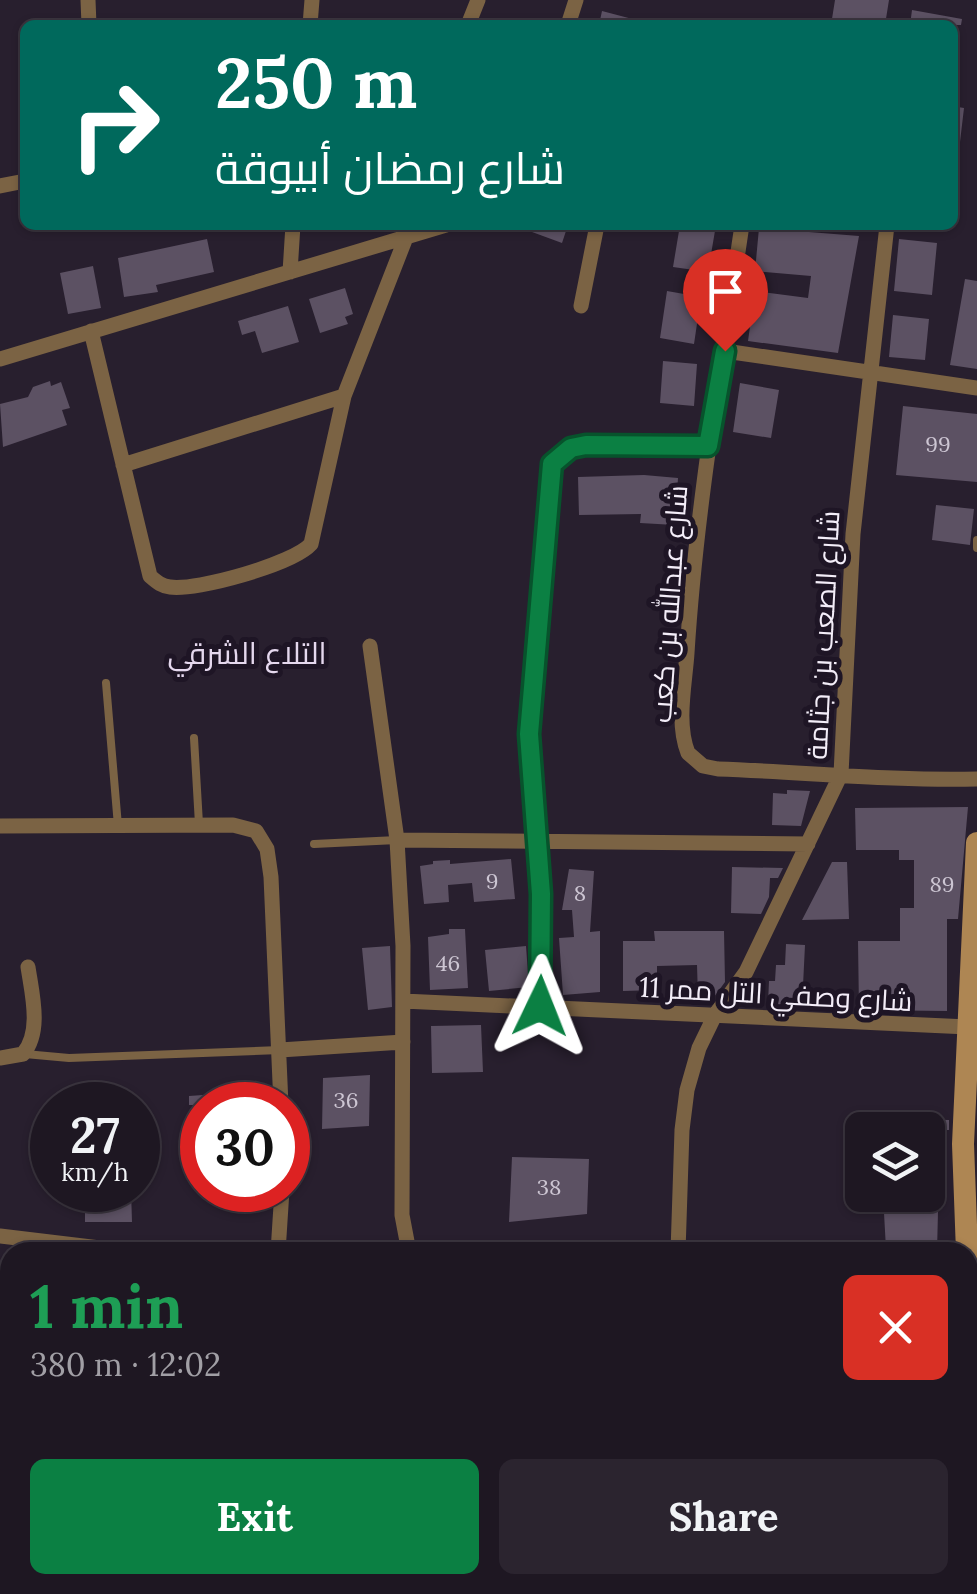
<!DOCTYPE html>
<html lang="en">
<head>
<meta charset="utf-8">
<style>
  body { margin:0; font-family:Lora,Cairo,serif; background:#2b242f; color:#f1f3f6; height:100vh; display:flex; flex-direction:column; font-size:38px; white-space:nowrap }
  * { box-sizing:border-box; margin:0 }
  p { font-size:32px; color:#a19fa5 }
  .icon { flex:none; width:55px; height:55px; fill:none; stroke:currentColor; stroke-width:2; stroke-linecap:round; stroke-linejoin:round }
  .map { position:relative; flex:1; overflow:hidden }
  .side { position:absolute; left:0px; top:1242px; width:978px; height:352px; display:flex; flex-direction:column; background:#1e1722; border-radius:30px 30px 0 0; box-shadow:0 2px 8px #0004,0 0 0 2px #3c3640 }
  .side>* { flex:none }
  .hud { position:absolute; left:20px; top:20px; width:938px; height:210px; border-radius:15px; box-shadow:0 2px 8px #0004,0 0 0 2px #3c3640; background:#00695c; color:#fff; overflow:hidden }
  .fabs { position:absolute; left:845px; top:1112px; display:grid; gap:20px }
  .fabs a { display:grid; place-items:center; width:100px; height:100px; border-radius:15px; background:#1e1722; box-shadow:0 2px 8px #0004,0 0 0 2px #3c3640; font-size:50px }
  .speed { position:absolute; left:30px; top:1082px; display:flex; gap:20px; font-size:50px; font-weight:700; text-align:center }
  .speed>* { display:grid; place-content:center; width:130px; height:130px; border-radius:50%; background:#1e1722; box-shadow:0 2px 8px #0004,0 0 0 2px #3c3640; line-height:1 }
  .speed small { font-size:25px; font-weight:400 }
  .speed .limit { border:15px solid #d22; background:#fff; color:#111 }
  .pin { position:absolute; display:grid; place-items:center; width:85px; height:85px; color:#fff; margin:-102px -42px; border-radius:50% 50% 50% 0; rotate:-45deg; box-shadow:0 0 10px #0007 }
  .pin .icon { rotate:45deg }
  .me { position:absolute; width:110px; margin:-55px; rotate:2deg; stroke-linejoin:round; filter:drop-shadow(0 0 8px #0008) }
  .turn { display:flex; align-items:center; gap:35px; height:210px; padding:0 30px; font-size:45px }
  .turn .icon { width:130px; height:130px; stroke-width:2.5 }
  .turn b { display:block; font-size:70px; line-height:85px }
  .round { display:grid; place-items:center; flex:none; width:105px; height:105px; border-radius:15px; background:#2b242f }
  .summary { display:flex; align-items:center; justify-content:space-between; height:170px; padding:0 30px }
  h1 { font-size:60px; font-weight:700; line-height:75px; color:#1e9e55 }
  .primary-button { display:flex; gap:20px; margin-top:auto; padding:20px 30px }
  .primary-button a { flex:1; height:115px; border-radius:15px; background:#0b8043; color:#fff; font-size:40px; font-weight:700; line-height:115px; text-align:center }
  .primary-button a+a { background:#2b242f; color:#f1f3f6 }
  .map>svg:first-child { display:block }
  .building { fill:#5c5163 }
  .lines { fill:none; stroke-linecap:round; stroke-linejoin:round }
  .service { stroke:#7b6344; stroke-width:8 }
  .minor { stroke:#7b6344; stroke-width:15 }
  .secondary { stroke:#ae8653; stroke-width:22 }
  .route-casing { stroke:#07532c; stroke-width:25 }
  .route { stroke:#0b8043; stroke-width:18 }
  .labels { text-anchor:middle; stroke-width:10; stroke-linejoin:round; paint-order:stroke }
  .number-label { font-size:22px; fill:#cdc6d3 }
  .street-label { font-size:28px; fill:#f3edf8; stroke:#1e1525 }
  .neighbourhood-label { font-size:30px; fill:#e5d8ee; stroke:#1e1525 }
</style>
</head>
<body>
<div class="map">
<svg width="977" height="1594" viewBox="0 0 977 1594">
  <rect width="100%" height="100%" fill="#281f2e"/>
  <!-- building -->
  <path class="building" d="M 835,0 L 889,0 L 885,25 L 831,25 Z
    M 912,10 L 962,19 L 961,25 L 910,25 Z
    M 602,11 L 640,21 L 639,25 L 599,25 Z
    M 952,106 L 964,108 L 960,142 L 952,142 Z
    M 513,225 L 568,225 L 562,243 Z
    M 680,225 L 716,225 L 708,272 L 673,267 Z
    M 759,228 L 859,236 L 838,353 L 748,341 L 755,291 L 808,298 L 811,276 L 755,271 Z
    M 207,239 L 214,272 L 156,285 L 158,292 L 124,297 L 118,258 Z
    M 899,239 L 937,243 L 932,295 L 894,291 Z
    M 93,266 L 101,308 L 68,314 L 60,273 Z
    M 965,279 L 977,281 L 977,369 L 950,365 Z
    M 345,288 L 353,314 L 345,317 L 348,324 L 320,333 L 309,299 Z
    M 667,291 L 701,297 L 694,344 L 660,338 Z
    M 288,306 L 299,342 L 262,353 L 255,331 L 242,335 L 238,321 Z
    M 893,315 L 929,319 L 925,360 L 889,357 Z
    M 663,361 L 697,364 L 694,406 L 660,403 Z
    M 50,381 L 51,386 L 61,382 L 70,408 L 62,410 L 67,425 L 3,447 L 0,404 L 28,397 L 33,387 Z
    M 740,383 L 779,390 L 771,438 L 733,432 Z
    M 903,406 L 977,414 L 977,482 L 896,475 Z
    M 644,475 L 678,478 L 675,525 L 640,523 L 641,514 L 579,515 L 578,477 Z
    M 936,505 L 974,509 L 970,545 L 932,540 Z
    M 787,790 L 810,791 L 801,826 L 772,825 L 773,793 L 787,794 Z
    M 968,807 L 958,919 L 947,919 L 947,1011 L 859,1010 L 858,941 L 900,941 L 900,908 L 914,908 L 914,860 L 899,860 L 899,850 L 856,850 L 855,808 Z
    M 511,859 L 515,899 L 474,902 L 472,883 L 448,885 L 449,902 L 424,904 L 420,866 L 433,864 L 433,861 L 450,860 L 450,864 Z
    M 832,862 L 847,862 L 849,919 L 802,920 Z
    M 732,867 L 783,868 L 778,878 L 770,878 L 769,897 L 761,914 L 731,913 Z
    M 569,869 L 594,871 L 590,932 L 600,931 L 600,992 L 563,995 L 559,938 L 574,937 L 572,910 L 562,910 Z
    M 449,929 L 465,929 L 468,988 L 430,990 L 428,937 L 449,934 Z
    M 654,931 L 724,931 L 725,982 L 714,997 L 698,998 L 697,965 L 657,966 L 657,990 L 623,991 L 623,941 L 655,941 Z
    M 786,944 L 805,945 L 802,1006 L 768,1004 L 769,981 L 775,981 L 776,965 L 785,965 Z
    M 390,946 L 392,1007 L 368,1010 L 362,948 Z
    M 526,946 L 529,987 L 489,991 L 485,950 Z
    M 481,1025 L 483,1072 L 432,1073 L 431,1026 Z
    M 370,1075 L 369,1126 L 322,1129 L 323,1078 Z
    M 245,1092 L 246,1105 L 189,1105 L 189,1096 Z
    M 902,1119 L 949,1120 L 949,1130 L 940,1130 L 937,1252 L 886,1249 L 883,1195 L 928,1195 L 928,1130 L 902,1130 Z
    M 512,1157 L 589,1159 L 587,1214 L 509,1222 Z
    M 85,1190 L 131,1190 L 132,1222 L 85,1222 Z"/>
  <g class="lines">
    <!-- service -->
    <path class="service" d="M 977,540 L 977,548
      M 106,683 L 118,826
      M 194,738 L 199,824
      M 314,844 L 397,840
      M 25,1054 L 69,1058 L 280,1050
      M 968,1565 L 977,1565"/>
    <!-- minor -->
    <path class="minor" d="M 88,0 L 89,25
      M 310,25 L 312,0
      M 468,25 L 478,0
      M 568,25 L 576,0
      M 0,186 L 25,181
      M 742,225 C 721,367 696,509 687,653 C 685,684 676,723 688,753 L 703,766 L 718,769 C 805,772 890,781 977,779
      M 290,272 L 293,225
      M 581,306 L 597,225
      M 91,331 L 150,576 C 157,582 161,586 170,587 C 197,591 293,564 311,544 L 344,396 L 405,240
      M 725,351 L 977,388
      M 0,359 L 446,225
      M 123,465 L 344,396
      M 370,646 L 397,840 L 403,946 L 402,1215 L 409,1252
      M 0,826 L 233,825 L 256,831 L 267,849 L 271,877 L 281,1105
      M 397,840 L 808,844
      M 403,1001 L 968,1027
      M 540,1006 L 541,893 L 529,734 L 552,465 L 571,448 L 586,445 L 708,446
      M 280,1050 L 403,1042
      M 0,1058 L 23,1054 C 42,1032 32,994 28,967
      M 0,1236 L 133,1252
      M 408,1250 L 470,1252
      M 278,1252 L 282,1190
      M 678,1252 L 682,1130 L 687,1090 L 699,1048 L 715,1015 L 746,972 L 841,774 L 853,534 L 887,225
      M 0,1508 L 10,1509
      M 240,1594 L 241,1585
      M 435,1594 L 437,1585"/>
    <!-- secondary -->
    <path class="secondary" d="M 967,1252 L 963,1144 L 977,843
      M 968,1261 L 977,1412"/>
  </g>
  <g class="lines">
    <!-- route casing -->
    <g class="route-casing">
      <path id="route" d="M 540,1006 L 541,894 L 529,734 L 552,464 L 571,448 L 586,445 L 708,446 L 725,351"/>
    </g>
    <!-- route -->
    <use href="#route" class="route"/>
  </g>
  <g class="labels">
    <!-- number labels -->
    <g class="number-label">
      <text x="938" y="452">99</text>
      <text x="492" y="889">9</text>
      <text x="942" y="892">89</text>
      <text x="580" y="901">8</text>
      <text x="448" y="971">46</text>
      <text x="346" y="1108">36</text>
      <text x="549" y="1195">38</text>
    </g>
    <!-- street labels -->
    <g class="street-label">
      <text transform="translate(669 604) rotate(-86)" y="10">شارع عبدالله بن كعب</text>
      <text transform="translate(823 635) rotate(-87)" y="10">شارع الصعب بن جثامة</text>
      <text transform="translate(776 994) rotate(3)" y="10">شارع وصفي التل ممر 11</text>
    </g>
    <!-- neighbourhood labels -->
    <g class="neighbourhood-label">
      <text x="247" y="664">التلاع الشرقي</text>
    </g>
  </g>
</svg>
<div class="fabs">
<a><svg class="icon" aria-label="layers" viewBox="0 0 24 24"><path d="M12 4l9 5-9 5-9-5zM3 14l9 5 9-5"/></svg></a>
</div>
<div class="speed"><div>27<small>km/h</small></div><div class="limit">30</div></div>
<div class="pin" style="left:725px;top:351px;background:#d93025"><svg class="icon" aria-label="arrive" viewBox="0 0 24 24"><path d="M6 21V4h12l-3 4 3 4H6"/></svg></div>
<svg class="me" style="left:540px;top:1006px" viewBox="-20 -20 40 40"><path d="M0-17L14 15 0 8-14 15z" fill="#0b8043" stroke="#fff" stroke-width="4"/></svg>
<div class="hud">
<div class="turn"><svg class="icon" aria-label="right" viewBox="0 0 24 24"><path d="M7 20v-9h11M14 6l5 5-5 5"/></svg><div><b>250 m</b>شارع رمضان أبيوقة</div></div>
</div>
<section class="side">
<div class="summary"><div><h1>1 min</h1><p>380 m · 12:02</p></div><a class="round" style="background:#d93025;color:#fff"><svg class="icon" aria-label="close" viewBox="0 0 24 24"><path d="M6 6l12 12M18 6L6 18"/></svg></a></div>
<div class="primary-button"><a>Exit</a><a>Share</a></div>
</section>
</div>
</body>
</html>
